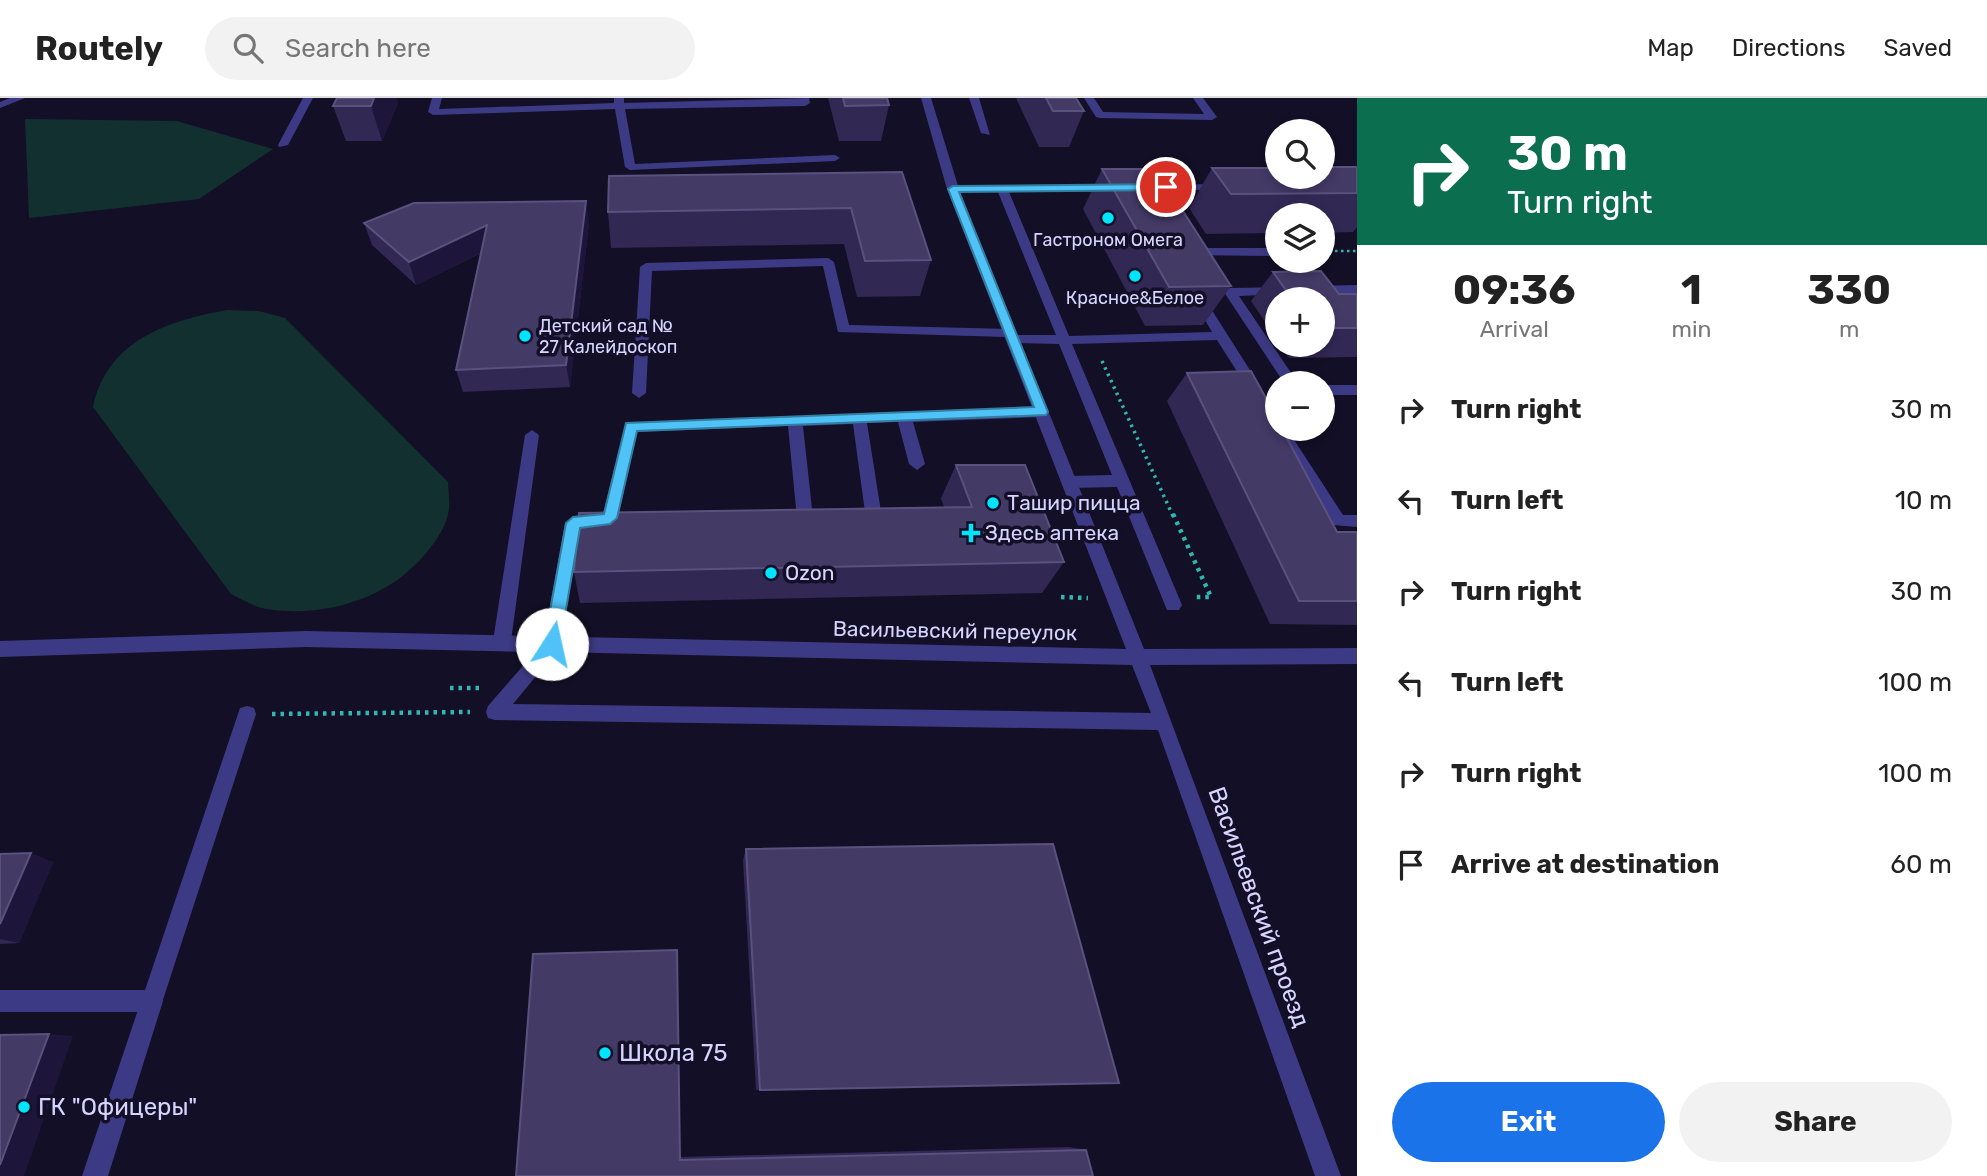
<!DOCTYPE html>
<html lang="en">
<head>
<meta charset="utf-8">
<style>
  body { margin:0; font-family:Rubik,sans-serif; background:#f2f2f2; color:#222; height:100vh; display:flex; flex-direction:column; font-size:26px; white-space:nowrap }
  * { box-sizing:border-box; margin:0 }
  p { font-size:23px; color:#767676 }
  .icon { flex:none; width:38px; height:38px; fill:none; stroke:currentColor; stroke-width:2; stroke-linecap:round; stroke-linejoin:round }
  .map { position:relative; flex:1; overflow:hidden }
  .drawer { display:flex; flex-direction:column; background:#fff; width:630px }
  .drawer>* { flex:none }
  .hud { background:#0b6e4f; color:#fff; overflow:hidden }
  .tools { position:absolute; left:1265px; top:21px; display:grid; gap:14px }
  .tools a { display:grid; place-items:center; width:70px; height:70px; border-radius:50%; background:#fff; box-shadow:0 4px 10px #0003; font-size:35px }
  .pin { position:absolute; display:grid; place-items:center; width:60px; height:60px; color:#fff; margin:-30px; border:4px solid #fff; border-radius:50%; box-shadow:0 2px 7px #0007 }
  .me { position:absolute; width:77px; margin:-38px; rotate:10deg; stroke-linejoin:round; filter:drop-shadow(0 0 5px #0008) }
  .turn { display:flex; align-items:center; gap:24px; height:147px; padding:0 35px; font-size:32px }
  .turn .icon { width:91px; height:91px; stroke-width:2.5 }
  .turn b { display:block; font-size:49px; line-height:60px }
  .eta { display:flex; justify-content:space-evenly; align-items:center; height:119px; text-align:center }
  .eta b { font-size:42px; font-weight:700; line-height:49px }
  .button { display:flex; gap:14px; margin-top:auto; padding:14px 35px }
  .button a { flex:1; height:80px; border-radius:42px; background:#1a73e8; color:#fff; font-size:28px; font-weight:700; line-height:80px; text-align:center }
  .button a+a { background:#f2f2f2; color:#222 }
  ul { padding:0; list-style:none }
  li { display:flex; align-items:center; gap:21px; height:91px; padding:0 35px }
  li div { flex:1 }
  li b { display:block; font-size:26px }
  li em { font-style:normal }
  header { display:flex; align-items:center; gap:42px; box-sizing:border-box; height:98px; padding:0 35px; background:#fff; border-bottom:2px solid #e0e0e0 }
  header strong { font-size:33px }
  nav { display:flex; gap:38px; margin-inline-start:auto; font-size:24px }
  .search { width:490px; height:63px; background:#f2f2f2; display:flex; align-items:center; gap:18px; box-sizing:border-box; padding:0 24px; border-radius:38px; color:#767676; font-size:26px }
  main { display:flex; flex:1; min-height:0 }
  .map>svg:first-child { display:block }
  .green { fill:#12302f }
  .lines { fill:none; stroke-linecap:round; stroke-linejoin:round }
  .path-far2 { stroke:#2fb8b0; stroke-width:2.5; stroke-dasharray:2.5 3.5; stroke-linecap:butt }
  .path-far1 { stroke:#2fb8b0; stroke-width:3.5; stroke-dasharray:2.5 4.5; stroke-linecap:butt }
  .path { stroke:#2fb8b0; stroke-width:4.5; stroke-dasharray:3.5 5; stroke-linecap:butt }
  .service { fill:#3d3a85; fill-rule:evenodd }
  .minor { fill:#3d3a85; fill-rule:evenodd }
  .wall { fill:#312854 }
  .shaded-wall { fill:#1d163a }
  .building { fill:#433a66; stroke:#5a527e; stroke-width:2 }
  .route { fill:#4fc3f7; stroke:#337fa1; stroke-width:2 }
  .poi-dot { fill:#00e5ff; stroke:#130f26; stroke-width:2.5 }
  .labels { text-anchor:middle; stroke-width:7; stroke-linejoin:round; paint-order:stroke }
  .far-poi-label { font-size:18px; fill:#d9d4ff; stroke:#130f26 }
  .poi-label { font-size:21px; fill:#d9d4ff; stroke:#130f26; text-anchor:start }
  .street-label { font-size:21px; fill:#d9d4ff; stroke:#130f26 }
  .near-street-label { font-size:24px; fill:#d9d4ff; stroke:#130f26 }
  .near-poi-label { font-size:24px; fill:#d9d4ff; stroke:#130f26; text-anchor:start }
</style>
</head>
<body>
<header>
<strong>Routely</strong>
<div class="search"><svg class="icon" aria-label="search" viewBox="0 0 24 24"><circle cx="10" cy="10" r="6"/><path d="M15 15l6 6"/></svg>Search here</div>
<nav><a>Map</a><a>Directions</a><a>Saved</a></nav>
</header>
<main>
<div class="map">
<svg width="1357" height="1078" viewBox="0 0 1357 1078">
  <rect width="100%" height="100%" fill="#130f26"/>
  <!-- green -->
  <path class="green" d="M 25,21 L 177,23 L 273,51 L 199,101 L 29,120 Z
    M 228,212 L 259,213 L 285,220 L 448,384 C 448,392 450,402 449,411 C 447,427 437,442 427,454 C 389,501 325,520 266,511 C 254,509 242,501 231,496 L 93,309 C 107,242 169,222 228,212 Z"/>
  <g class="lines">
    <!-- path-far2 -->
    <path class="path-far2" d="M 1323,153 L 1357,153"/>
    <!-- path-far1 -->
    <path class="path-far1" d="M 1102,263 L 1173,418"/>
    <!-- path -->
    <path class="path" d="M 1173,416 L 1211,499 L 1196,499
      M 1061,499 L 1088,500
      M 450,590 L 481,590
      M 272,616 L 470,614"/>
    <!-- service -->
    <path class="service" d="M 303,0 L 313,0 L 288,47 L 279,49 L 278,47 Z
      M 432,0 L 442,0 L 439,11 L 614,5 L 614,0 L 624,0 L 624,5 L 809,0 L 810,5 L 805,8 L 625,11 L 635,66 L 835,57 L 840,60 L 835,63 L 630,72 L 625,69 L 615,11 L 433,17 L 428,14 Z
      M 969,0 L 979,0 L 990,37 L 981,35 Z
      M 1084,0 L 1094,0 L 1103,14 L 1204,16 L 1193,0 L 1203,0 L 1217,19 L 1212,22 L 1100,20 L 1096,19 Z
      M 1144,87 L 1224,86 L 1230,89 L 1224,92 L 1140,92 L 1138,90 Z
      M 953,88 L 1120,88 L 1122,90 L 1116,93 L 1009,94 L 1069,238 L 1212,234 L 1191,198 L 1193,195 L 1201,195 L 1262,291 L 1260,294 L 1250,294 L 1217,242 L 1072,246 L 1182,507 L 1179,512 L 1167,512 L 1117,389 L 1069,390 L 1061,384 L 1069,378 L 1112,377 L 1059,246 L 1012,245 L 1007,244 L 1006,239 L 838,234 L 823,168 L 652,173 L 646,295 L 639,300 L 632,295 L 640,169 L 646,165 L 828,160 L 834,164 L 849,227 L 1010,231 L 1015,232 L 1016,237 L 1056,237 L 998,94 L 949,93 L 947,91 Z
      M 1188,150 L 1278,150 L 1278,158 L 1184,157 L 1184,151 Z
      M 1357,187 L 1357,195 L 1312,196 L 1306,192 L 1312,188 Z
      M 1280,189 L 1284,190 L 1284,196 L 1239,198 L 1298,285 L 1284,285 L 1224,194 L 1230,190 Z
      M 1323,287 L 1357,287 L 1357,297 L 1323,297 Z
      M 1042,309 L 1049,314 L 1042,319 L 913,324 L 925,366 L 917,372 L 909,366 L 898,324 L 867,325 L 882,420 C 877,429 859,429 854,420 L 856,416 L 865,414 L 853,326 L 803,328 L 813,420 L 805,426 L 797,420 L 788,328 L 637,334 L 618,420 L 610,426 L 580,430 L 561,546 L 558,551 L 552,554 L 546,551 L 543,546 L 565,425 L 573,419 L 603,415 L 626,325 Z
      M 1275,327 L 1278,327 L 1278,331 L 1287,331 L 1343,417 L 1357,417 L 1357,429 L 1333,427 L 1275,335 L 1273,331 Z
      M 532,332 L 539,337 L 511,543 L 508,548 L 502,551 L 496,548 L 493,543 L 525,337 Z
      M 247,608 L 254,610 L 256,616 L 160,911 L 152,914 L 0,914 L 0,892 L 145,892 L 238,616 L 240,610 Z"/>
    <!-- minor -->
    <path class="minor" d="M 10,0 L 25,0 L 0,10 L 0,4 Z
      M 921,0 L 931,0 L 959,91 L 1144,551 L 1357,550 L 1357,566 L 1150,567 L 1341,1078 L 1315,1078 L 1158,632 L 495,622 L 488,620 L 486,614 L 488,608 L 535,554 L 306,549 L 0,559 L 0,543 L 306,533 L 1126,551 L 947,91 ZM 556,554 L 1132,567 L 1151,615 L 513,606 Z
      M 152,892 L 160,895 L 163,903 L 108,1078 L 82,1078 L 141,903 L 144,895 Z"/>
  </g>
  <!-- wall -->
  <path class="wall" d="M 828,0 L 887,0 L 889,7 L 881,43 L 839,43 Z
    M 1016,0 L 1076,0 L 1084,13 L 1069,49 L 1039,49 Z
    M 398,5 L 382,43 L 346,43 L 333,8 Z
    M 1357,69 L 1357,129 L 1353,134 L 1323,135 L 1323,117 L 1278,117 L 1278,135 L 1206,136 L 1189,110 L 1212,70 Z
    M 1102,71 L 1231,188 L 1203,227 L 1145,228 L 1083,111 Z
    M 902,74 L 931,162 L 920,198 L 857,199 L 844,146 L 611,150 L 608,114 Z
    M 364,125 L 589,125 L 570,289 L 463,294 L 456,272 L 481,155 L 416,187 L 372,147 Z
    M 1273,174 L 1339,196 L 1357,196 L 1357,259 L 1289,260 L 1280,247 L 1323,247 L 1323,201 L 1278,201 L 1278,243 L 1251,203 Z
    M 1187,275 L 1337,434 L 1357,434 L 1357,527 L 1270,526 L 1167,303 Z
    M 956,367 L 1064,464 L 1042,495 L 580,505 L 574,474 L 944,409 L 941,400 Z
    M 746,751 L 1119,985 L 756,992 L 743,762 Z
    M 0,756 L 53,764 L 19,845 L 0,846 Z
    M 1069,1049 L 1086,1052 L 516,1078 L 680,1059 Z"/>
  <!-- shaded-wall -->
  <path class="shaded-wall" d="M 374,0 L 397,0 L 398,5 L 382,43 L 371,8 Z
    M 586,103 L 589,125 L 570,289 L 566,267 Z
    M 487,127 L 492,149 L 416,187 L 409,164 Z
    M 31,755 L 53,764 L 19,845 L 0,841 L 0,826 Z
    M 49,936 L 73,938 L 24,1078 L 0,1078 L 0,1067 Z"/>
  <!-- building -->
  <path class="building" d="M 337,0 L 374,0 L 371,8 L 333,8 Z
    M 843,0 L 887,0 L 889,7 L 845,8 Z
    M 1046,0 L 1076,0 L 1084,13 L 1053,13 Z
    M 1323,69 L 1357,69 L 1357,95 L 1231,96 L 1212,70 L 1278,70 L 1278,79 L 1323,79 Z
    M 1102,71 L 1156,71 L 1231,188 L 1169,189 Z
    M 902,74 L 931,162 L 865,163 L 851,110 L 608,114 L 609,78 Z
    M 586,103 L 566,267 L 456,272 L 487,127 L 409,164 L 364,125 L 414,105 Z
    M 1321,173 L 1339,196 L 1357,196 L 1357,230 L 1323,230 L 1323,201 L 1292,201 L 1273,174 Z
    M 1251,273 L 1278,322 L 1278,331 L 1282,331 L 1337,434 L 1357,434 L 1357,503 L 1299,503 L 1187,275 Z
    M 956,367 L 1025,367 L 1064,464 L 574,474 L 579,415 L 972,409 Z
    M 1053,746 L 1119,985 L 760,992 L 746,751 Z
    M 31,755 L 0,826 L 0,756 Z
    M 677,852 L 680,1062 L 1086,1052 L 1093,1078 L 516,1078 L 533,856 Z
    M 49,936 L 0,1067 L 0,937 Z"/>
  <!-- route -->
  <path class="route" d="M 1166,86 L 1171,89 L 1170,92 L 959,94 L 1048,314 L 1046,317 L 637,333 L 617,420 L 610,426 L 580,430 L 560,546 L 558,551 L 546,551 L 544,546 L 566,425 L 573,419 L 604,416 L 626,325 L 1034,309 L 948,91 L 953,88 Z"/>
  <!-- markers -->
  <g class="poi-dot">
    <circle cx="1108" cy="120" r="7"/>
    <circle cx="1135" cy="178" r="7"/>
    <circle cx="525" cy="238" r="7"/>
    <circle cx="993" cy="405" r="7"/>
    <path d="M967.5 424.5h7v7h7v7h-7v7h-7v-7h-7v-7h7z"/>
    <circle cx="771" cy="475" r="7"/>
    <circle cx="605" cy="955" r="7"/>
    <circle cx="24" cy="1009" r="7"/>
  </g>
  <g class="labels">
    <!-- far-poi labels -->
    <g class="far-poi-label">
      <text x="1108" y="148">Гастроном Омега</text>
      <text x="1135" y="206">Красное&amp;Белое</text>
      <text x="539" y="234" text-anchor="start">Детский сад №<tspan x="539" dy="21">27 Калейдоскоп</tspan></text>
    </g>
    <!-- poi labels -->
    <g class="poi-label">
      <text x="1007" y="412">Ташир пицца</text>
      <text x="985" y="442">Здесь аптека</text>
      <text x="785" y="482">Ozon</text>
    </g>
    <!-- street labels -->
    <g class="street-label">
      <text transform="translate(955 533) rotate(1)" y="7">Васильевский переулок</text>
    </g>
    <!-- near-street labels -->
    <g class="near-street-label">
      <text transform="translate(1259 809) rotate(70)" y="8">Васильевский проезд</text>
    </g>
    <!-- near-poi labels -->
    <g class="near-poi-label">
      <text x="619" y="963">Школа 75</text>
      <text x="38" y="1017">ГК "Офицеры"</text>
    </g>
  </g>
</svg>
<div class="tools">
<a><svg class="icon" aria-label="search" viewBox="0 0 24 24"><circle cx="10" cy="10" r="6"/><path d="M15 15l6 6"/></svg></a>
<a><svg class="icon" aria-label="layers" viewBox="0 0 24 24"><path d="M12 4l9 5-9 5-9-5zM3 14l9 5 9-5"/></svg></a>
<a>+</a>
<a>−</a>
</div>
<div class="pin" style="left:1166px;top:89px;background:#d93025"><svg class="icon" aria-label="arrive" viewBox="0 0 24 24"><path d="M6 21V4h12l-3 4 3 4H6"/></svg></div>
<svg class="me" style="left:552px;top:546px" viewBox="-20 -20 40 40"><circle r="19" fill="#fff"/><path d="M0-13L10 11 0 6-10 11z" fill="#4fc3f7"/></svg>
</div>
<section class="drawer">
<div class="hud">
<div class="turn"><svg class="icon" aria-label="right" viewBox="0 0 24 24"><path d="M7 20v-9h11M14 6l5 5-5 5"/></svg><div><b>30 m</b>Turn right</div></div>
</div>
<div class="eta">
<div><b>09:36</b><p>Arrival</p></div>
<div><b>1</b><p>min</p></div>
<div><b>330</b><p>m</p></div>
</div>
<ul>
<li><svg class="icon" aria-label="right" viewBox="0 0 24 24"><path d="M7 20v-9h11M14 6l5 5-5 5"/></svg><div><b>Turn right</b></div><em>30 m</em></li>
<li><svg class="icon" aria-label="left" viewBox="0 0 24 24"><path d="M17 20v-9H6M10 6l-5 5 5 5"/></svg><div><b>Turn left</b></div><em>10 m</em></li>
<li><svg class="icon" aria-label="right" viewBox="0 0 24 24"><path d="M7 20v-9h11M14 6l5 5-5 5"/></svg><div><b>Turn right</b></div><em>30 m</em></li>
<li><svg class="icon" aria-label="left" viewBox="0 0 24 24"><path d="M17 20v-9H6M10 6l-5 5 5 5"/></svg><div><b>Turn left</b></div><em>100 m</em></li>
<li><svg class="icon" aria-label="right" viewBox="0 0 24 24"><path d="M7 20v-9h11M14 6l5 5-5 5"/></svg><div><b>Turn right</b></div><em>100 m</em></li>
<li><svg class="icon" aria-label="arrive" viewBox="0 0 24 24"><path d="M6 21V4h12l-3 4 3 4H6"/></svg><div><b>Arrive at destination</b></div><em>60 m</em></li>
</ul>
<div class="button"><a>Exit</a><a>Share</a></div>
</section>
</main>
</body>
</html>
